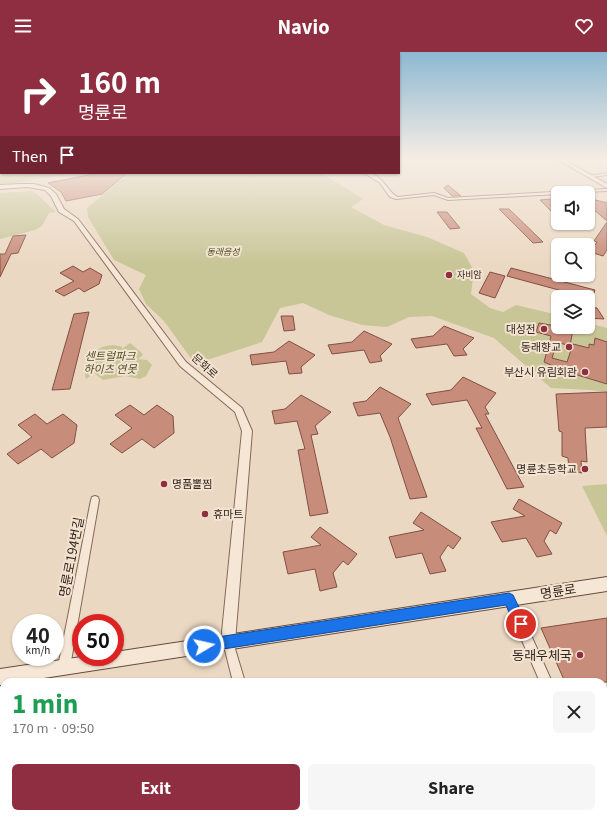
<!DOCTYPE html>
<html lang="en">
<head>
<meta charset="utf-8">
<style>
  body { margin:0; font-family:Georgia,"Noto Sans KR",serif; background:#f6f6f6; color:#222; height:100vh; display:flex; flex-direction:column; font-size:15px; white-space:nowrap }
  * { box-sizing:border-box; margin:0 }
  p { font-size:13px; color:#767676 }
  .icon { flex:none; width:22px; height:22px; fill:none; stroke:currentColor; stroke-width:2; stroke-linecap:round; stroke-linejoin:round }
  .map { position:relative; flex:1; overflow:hidden }
  .sheet { position:absolute; left:0px; top:626px; width:607px; height:140px; display:flex; flex-direction:column; background:#fff; border-radius:12px 12px 0 0; box-shadow:0 1px 3px #0004 }
  .sheet>* { flex:none }
  .hud { position:absolute; left:0px; top:0px; width:400px; height:122px; box-shadow:0 1px 3px #0004; background:#8f2e40; color:#fff; overflow:hidden }
  .fabs { position:absolute; left:551px; top:134px; display:grid; gap:8px }
  .fabs a { display:grid; place-items:center; width:44px; height:44px; border-radius:6px; background:#fff; box-shadow:0 1px 3px #0004; font-size:20px }
  .speed { position:absolute; left:12px; top:562px; display:flex; gap:8px; font-size:20px; font-weight:700; text-align:center }
  .speed>* { display:grid; place-content:center; width:52px; height:52px; border-radius:50%; background:#fff; box-shadow:0 1px 3px #0004; line-height:1 }
  .speed small { font-size:10px; font-weight:400 }
  .speed .limit { border:6px solid #d22; background:#fff; color:#111 }
  .pin { position:absolute; display:grid; place-items:center; width:34px; height:34px; color:#fff; margin:-17px; border:2px solid #fff; border-radius:50%; box-shadow:0 1px 4px #0007 }
  .me { position:absolute; width:44px; margin:-22px; rotate:81deg; stroke-linejoin:round; filter:drop-shadow(0 0 3px #0008) }
  .turn { display:flex; align-items:center; gap:14px; height:84px; padding:0 12px; font-size:18px }
  .turn .icon { width:52px; height:52px; stroke-width:2.5 }
  .turn b { display:block; font-size:28px; line-height:34px }
  .then { display:flex; align-items:center; height:38px; padding:0 12px; background:#0003; gap:8px; font-size:15px }
  .round { display:grid; place-items:center; flex:none; width:42px; height:42px; border-radius:6px; background:#f6f6f6 }
  .overview { display:flex; align-items:center; justify-content:space-between; height:68px; padding:0 12px }
  h1 { font-size:24px; font-weight:800; line-height:30px; color:#1e9e55 }
  .cta { display:flex; gap:8px; margin-top:auto; padding:8px 12px }
  .cta a { flex:1; height:46px; border-radius:6px; background:#8f2e40; color:#fff; font-size:16px; font-weight:800; line-height:46px; text-align:center }
  .cta a+a { background:#f6f6f6; color:#222 }
  header { display:flex; justify-content:space-between; align-items:center; height:52px; padding:0 12px; background:#8f2e40; color:#fff; font-size:18px; font-weight:800 }
  .map>svg:first-child { display:block }
  .green { fill:#c8c597 }
  .building { fill:#c78c7a; stroke:#815042 }
  .lines { fill:none; stroke-linecap:round; stroke-linejoin:round }
  .minor-casing { stroke:#84695a; stroke-width:2 }
  .tertiary-casing { stroke:#84695a; stroke-width:2 }
  .secondary-casing { stroke:#664b3e; stroke-width:2 }
  .minor { fill:#f6e6d5; fill-rule:evenodd }
  .tertiary { fill:#f6e6d5; fill-rule:evenodd }
  .secondary { fill:#f6e6d5; fill-rule:evenodd }
  .route { fill:#1a73e8; stroke:#114b97 }
  .poi-dot { fill:#8f2e40; stroke:#f3e3d1; stroke-width:1.5 }
  .labels { text-anchor:middle; stroke-width:4; stroke-linejoin:round; paint-order:stroke }
  .far-park-label { font-size:9px; font-style:italic; fill:#4d5026; stroke:#f3e3d1 }
  .far-poi-label { font-size:9px; fill:#34251e; stroke:#f3e3d1; text-anchor:start }
  .poi-label { font-size:11px; fill:#34251e; stroke:#f3e3d1; text-anchor:end }
  .park-label { font-size:11px; font-style:italic; fill:#4d5026; stroke:#f3e3d1 }
  .street-label { font-size:11px; fill:#34251e; stroke:#f3e3d1 }
  .near-street-label { font-size:13px; fill:#34251e; stroke:#f3e3d1 }
  .near-poi-label { font-size:13px; fill:#34251e; stroke:#f3e3d1; text-anchor:end }
</style>
</head>
<body>
<header><svg class="icon" aria-label="menu" viewBox="0 0 24 24"><path d="M4 6h16M4 12h16M4 18h16"/></svg>Navio<svg class="icon" aria-label="heart" viewBox="0 0 24 24"><path d="M12 20l-8-8c-3-5 5-10 8-4 3-6 11-1 8 4z"/></svg></header>
<div class="map">
<svg width="607" height="766" viewBox="0 0 607 766">
  <rect width="100%" height="100%" fill="#ebd8c2"/>
  <!-- green -->
  <path class="green" d="M 9,121 L 76,121 L 0,133 L 0,123 Z
    M 129,121 L 321,121 L 363,147 L 351,155 L 384,173 L 427,185 L 464,201 L 474,219 L 471,242 L 490,256 L 503,260 L 516,253 L 558,263 L 558,275 L 588,275 L 588,271 L 607,276 L 607,340 L 590,338 L 551,336 L 494,286 L 432,264 L 409,265 L 387,275 L 362,273 L 329,263 L 303,251 L 280,256 L 262,290 L 195,312 L 164,269 L 146,252 L 139,237 L 146,223 L 114,208 L 88,165 L 87,156 Z
    M 31,139 L 37,142 L 56,160 L 49,161 L 42,174 L 35,178 L 0,187 L 0,141 Z
    M 130,291 L 142,301 L 143,303 L 138,307 L 147,308 L 152,313 L 146,324 L 140,327 L 125,324 L 103,328 L 94,321 L 86,327 C 80,306 101,287 122,295 L 122,297 Z
    M 607,432 L 607,484 L 582,434 Z"/>
  <!-- building -->
  <path class="building" d="M 99,121 L 127,121 L 102,142 L 66,149 L 61,140 L 48,131 Z
    M 448,133 L 461,144 L 452,144 L 444,136 Z
    M 588,146 L 607,151 L 607,169 L 592,156 L 588,156 Z
    M 552,147 L 558,153 L 558,166 L 540,148 Z
    M 499,157 L 509,157 L 543,190 L 533,191 Z
    M 437,160 L 447,160 L 460,176 L 450,177 Z
    M 607,170 L 607,198 L 603,204 L 590,200 L 597,190 L 594,189 Z
    M 26,183 L 18,201 L 11,202 L 0,225 L 0,202 L 5,202 L 13,184 Z
    M 73,214 L 83,220 L 90,216 L 102,223 L 99,232 L 84,240 L 79,236 L 64,244 L 55,239 L 74,229 L 60,221 Z
    M 511,216 L 595,238 L 592,247 L 507,224 Z
    M 490,220 L 505,224 L 495,246 L 479,241 Z
    M 588,255 L 597,256 L 604,267 L 588,266 Z
    M 89,260 L 70,337 L 52,338 L 74,262 Z
    M 281,264 L 293,264 L 295,278 L 284,279 Z
    M 539,271 L 573,277 L 570,294 L 557,290 L 552,306 L 567,310 L 573,292 L 589,296 L 589,292 L 594,293 L 595,286 L 607,290 L 607,332 L 564,319 L 544,310 L 551,284 L 536,280 Z
    M 444,274 L 474,286 L 463,297 L 467,303 L 454,304 L 447,292 L 416,296 L 411,287 L 433,284 Z
    M 364,279 L 392,292 L 380,304 L 382,309 L 370,311 L 364,298 L 332,302 L 328,293 L 352,290 Z
    M 289,289 L 315,303 L 301,315 L 302,321 L 289,322 L 286,309 L 252,313 L 250,303 L 274,300 Z
    M 463,325 L 496,341 L 485,355 L 489,362 L 485,362 L 524,435 L 507,437 L 476,376 L 482,376 L 467,348 L 432,353 L 426,342 L 451,338 Z
    M 380,335 L 411,352 L 398,366 L 427,445 L 410,447 L 390,385 L 380,361 L 358,364 L 353,351 L 366,349 Z
    M 607,340 L 607,375 L 585,376 L 587,410 L 581,409 L 582,421 L 569,418 L 568,406 L 562,404 L 562,380 L 559,379 L 556,342 Z
    M 301,343 L 331,360 L 315,374 L 318,382 L 311,383 L 328,461 L 310,464 L 298,398 L 305,397 L 297,369 L 275,372 L 272,359 L 285,357 Z
    M 130,353 L 144,363 L 157,353 L 173,364 L 174,381 L 154,396 L 142,387 L 122,401 L 110,392 L 132,376 L 115,363 Z
    M 35,362 L 47,372 L 63,362 L 77,373 L 74,391 L 52,406 L 41,397 L 18,412 L 7,402 L 32,385 L 18,373 Z
    M 519,447 L 562,471 L 556,482 L 550,478 L 544,489 L 552,502 L 537,505 L 526,486 L 502,490 L 491,470 L 525,464 L 513,457 Z
    M 421,460 L 461,486 L 453,497 L 448,493 L 440,505 L 446,519 L 430,522 L 422,501 L 396,506 L 389,485 L 424,478 L 413,471 Z
    M 320,475 L 357,502 L 348,513 L 343,509 L 333,521 L 337,535 L 320,539 L 315,517 L 288,522 L 283,500 L 321,493 L 311,485 Z
    M 607,566 L 607,630 L 565,630 L 541,576 Z"/>
  <g class="lines">
    <!-- minor casing -->
    <g class="minor-casing">
      <path id="minor" d="M 364,121 C 384,121 386,140 398,145 L 434,141 L 448,146 L 607,137 L 607,139 L 558,141 L 558,142 L 448,148 L 434,143 L 396,147 L 390,145 L 380,131 Z
        M 607,121 L 607,123 L 591,125 L 589,124 Z
        M 95,444 L 98,445 L 99,448 L 70,615 L 68,619 L 64,621 L 60,619 L 58,615 L 91,448 L 92,445 Z
        M 509,542 L 513,543 L 552,630 L 540,630 L 504,547 L 505,543 Z
        M 228,585 L 232,586 L 233,590 L 245,630 L 233,630 L 223,590 L 224,586 Z
        M 607,705 L 607,718 L 603,719 L 603,706 Z
        M 603,752 L 607,754 L 607,766 L 599,766 L 598,762 L 603,762 Z
        M 269,762 L 283,762 L 284,766 L 270,766 Z
        M 490,762 L 510,762 L 508,766 L 488,766 Z"/>
    </g>
    <!-- tertiary casing -->
    <g class="tertiary-casing">
      <path id="tertiary" d="M 555,106 L 561,106 L 607,132 L 607,136 Z
        M 20,132 L 34,132 L 49,136 L 56,142 L 64,157 L 78,167 L 186,310 L 242,356 L 252,379 L 235,590 L 233,595 L 228,597 L 223,595 L 221,590 L 242,379 L 235,360 L 180,314 L 74,169 L 59,160 L 51,144 L 45,138 L 27,135 L 0,137 L 0,133 Z"/>
    </g>
    <!-- secondary casing -->
    <g class="secondary-casing">
      <path id="secondary" d="M 607,525 L 607,539 L 18,630 L 4,630 L 4,632 L 0,633 L 0,617 L 81,605 L 115,605 L 115,600 Z"/>
    </g>
    <!-- minor -->
    <use href="#minor" class="minor"/>
    <!-- tertiary -->
    <use href="#tertiary" class="tertiary"/>
    <!-- secondary -->
    <use href="#secondary" class="secondary"/>
  </g>
  <!-- sky -->
  <linearGradient id="sky" x2="0" y2="1"><stop stop-color="#8db8d2"/><stop offset="0.5" stop-color="#f6ede4"/><stop offset="1" stop-color="#f6ede4" stop-opacity="0"/></linearGradient>
  <rect width="607" height="213" fill="url(#sky)"/>
  <!-- route -->
  <path class="route" d="M 509,541 L 513,543 L 527,572 L 525,576 L 521,578 L 516,576 L 506,553 L 204,600 L 200,598 L 198,594 L 200,589 L 204,587 Z"/>
  <!-- markers -->
  <g class="poi-dot">
    <circle cx="449" cy="223" r="4"/>
    <circle cx="544" cy="277" r="4"/>
    <circle cx="569" cy="295" r="4"/>
    <circle cx="585" cy="320" r="4"/>
    <circle cx="585" cy="417" r="4"/>
    <circle cx="164" cy="432" r="4"/>
    <circle cx="205" cy="462" r="4"/>
    <circle cx="580" cy="603" r="4"/>
  </g>
  <g class="labels">
    <!-- far-park labels -->
    <g class="far-park-label">
      <text x="223" y="203">동래읍성</text>
    </g>
    <!-- far-poi labels -->
    <g class="far-poi-label">
      <text x="457" y="226">자비암</text>
    </g>
    <!-- poi labels -->
    <g class="poi-label">
      <text x="536" y="281">대성전</text>
      <text x="561" y="299">동래향교</text>
      <text x="577" y="324">부산시 유림회관</text>
      <text x="577" y="421">명륜초등학교</text>
      <text x="172" y="436" text-anchor="start">명품뽈찜</text>
      <text x="213" y="466" text-anchor="start">휴마트</text>
    </g>
    <!-- park labels -->
    <g class="park-label">
      <text x="110" y="308">센트럴파크<tspan x="110" dy="13">하이츠 연못</tspan></text>
    </g>
    <!-- street labels -->
    <g class="street-label">
      <text transform="translate(205 314) rotate(42)" y="4">문화로</text>
    </g>
    <!-- near-street labels -->
    <g class="near-street-label">
      <text transform="translate(71 505) rotate(-79)" y="5">명륜로194번길</text>
      <text transform="translate(558 539) rotate(-9)" y="5">명륜로</text>
    </g>
    <!-- near-poi labels -->
    <g class="near-poi-label">
      <text x="572" y="608">동래우체국</text>
    </g>
  </g>
</svg>
<div class="fabs">
<a><svg class="icon" aria-label="sound" viewBox="0 0 24 24"><path d="M4 9h4l5-4v14l-5-4H4zM17 9q2 3 0 6"/></svg></a>
<a><svg class="icon" aria-label="search" viewBox="0 0 24 24"><circle cx="10" cy="10" r="6"/><path d="M15 15l6 6"/></svg></a>
<a><svg class="icon" aria-label="layers" viewBox="0 0 24 24"><path d="M12 4l9 5-9 5-9-5zM3 14l9 5 9-5"/></svg></a>
</div>
<div class="speed"><div>40<small>km/h</small></div><div class="limit">50</div></div>
<div class="pin" style="left:521px;top:572px;background:#d93025"><svg class="icon" aria-label="arrive" viewBox="0 0 24 24"><path d="M6 21V4h12l-3 4 3 4H6"/></svg></div>
<svg class="me" style="left:204px;top:594px" viewBox="-20 -20 40 40"><circle r="17" fill="#1a73e8" stroke="#fff" stroke-width="3"/><path d="M0-11L8 9 0 5-8 9z" fill="#fff"/></svg>
<div class="hud">
<div class="turn"><svg class="icon" aria-label="right" viewBox="0 0 24 24"><path d="M7 20v-9h11M14 6l5 5-5 5"/></svg><div><b>160 m</b>명륜로</div></div>
<div class="then">Then<svg class="icon" aria-label="arrive" viewBox="0 0 24 24"><path d="M6 21V4h12l-3 4 3 4H6"/></svg></div>
</div>
<section class="sheet">
<div class="overview"><div><h1>1 min</h1><p>170 m · 09:50</p></div><a class="round"><svg class="icon" aria-label="close" viewBox="0 0 24 24"><path d="M6 6l12 12M18 6L6 18"/></svg></a></div>
<div class="cta"><a>Exit</a><a>Share</a></div>
</section>
</div>
</body>
</html>
